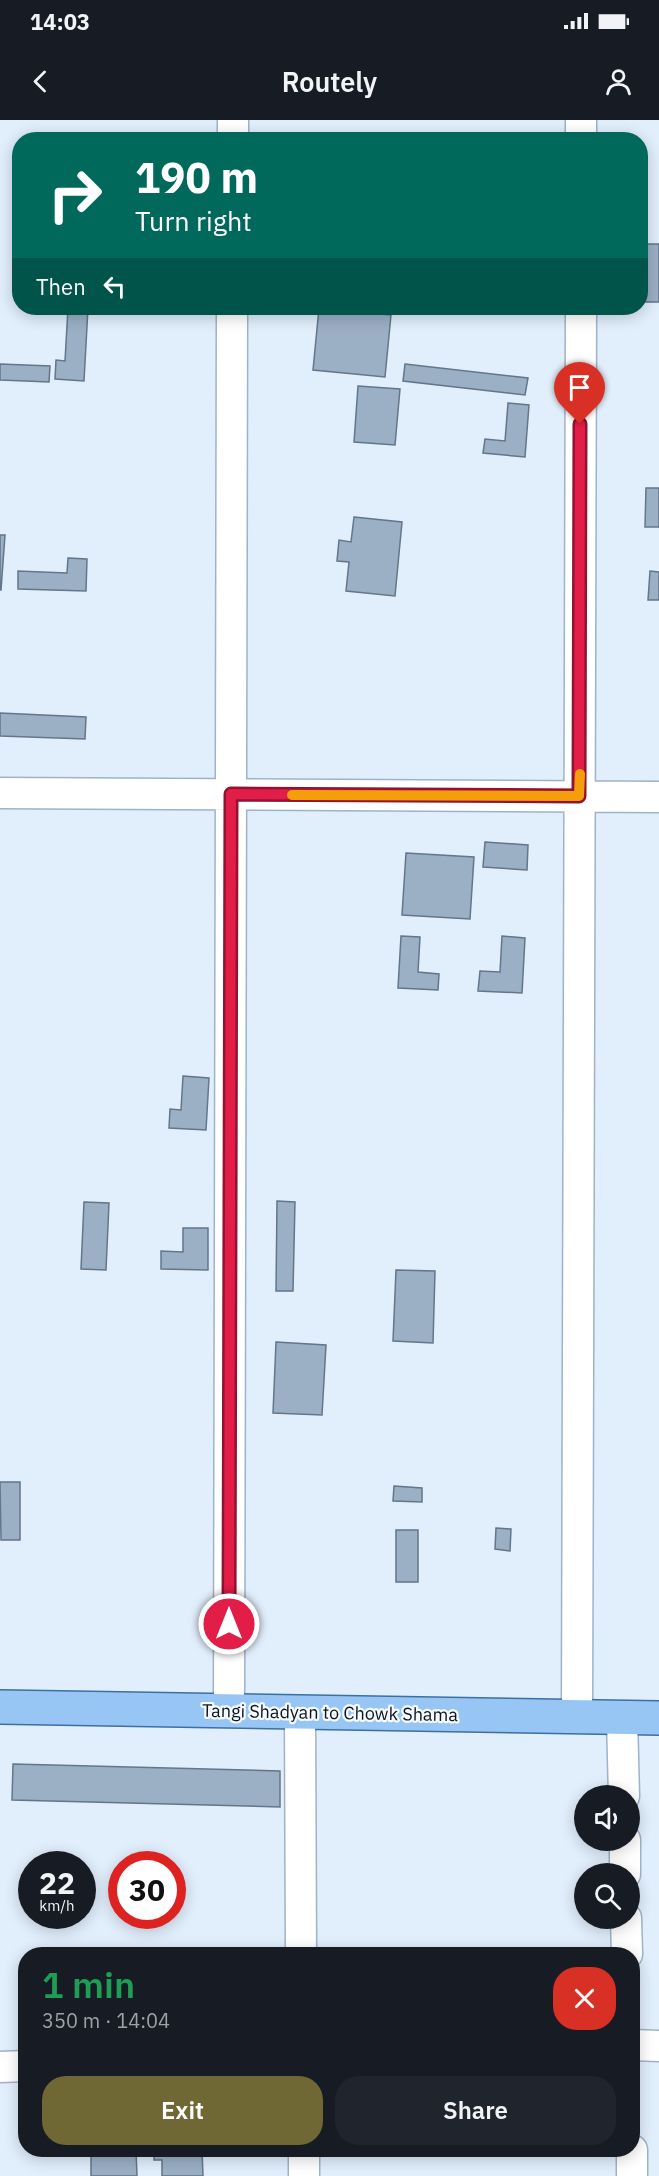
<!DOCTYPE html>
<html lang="en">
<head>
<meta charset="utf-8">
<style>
  body { margin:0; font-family:"IBM Plex Sans",sans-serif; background:#20242c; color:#f1f3f6; height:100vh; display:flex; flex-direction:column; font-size:22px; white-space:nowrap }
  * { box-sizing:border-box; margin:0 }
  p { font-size:20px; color:#9ea1a6 }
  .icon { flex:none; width:33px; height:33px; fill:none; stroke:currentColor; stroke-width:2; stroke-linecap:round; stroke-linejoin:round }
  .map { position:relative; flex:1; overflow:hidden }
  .panel { position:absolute; left:18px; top:1827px; width:622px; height:210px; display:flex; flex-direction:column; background:#171b24; border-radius:24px; box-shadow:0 3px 15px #0003 }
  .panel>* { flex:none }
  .hud { position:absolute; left:12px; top:12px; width:636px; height:183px; border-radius:24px; box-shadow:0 3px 15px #0003; background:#00695c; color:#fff; overflow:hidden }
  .fabs { position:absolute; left:574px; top:1665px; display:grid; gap:12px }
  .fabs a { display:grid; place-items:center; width:66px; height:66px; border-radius:50%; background:#171b24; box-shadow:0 3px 15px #0003; font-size:30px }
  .speed { position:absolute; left:18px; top:1731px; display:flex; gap:12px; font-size:30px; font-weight:700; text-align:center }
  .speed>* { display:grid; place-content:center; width:78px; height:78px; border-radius:50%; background:#171b24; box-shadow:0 3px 15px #0003; line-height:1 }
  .speed small { font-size:15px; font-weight:400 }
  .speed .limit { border:9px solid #d22; background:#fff; color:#111 }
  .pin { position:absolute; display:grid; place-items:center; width:51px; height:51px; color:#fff; margin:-62px -26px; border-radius:50% 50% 50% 0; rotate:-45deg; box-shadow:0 0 6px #0007 }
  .pin .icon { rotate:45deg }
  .me { position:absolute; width:66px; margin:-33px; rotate:0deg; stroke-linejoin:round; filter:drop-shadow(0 0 4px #0008) }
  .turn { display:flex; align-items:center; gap:21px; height:126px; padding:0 24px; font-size:27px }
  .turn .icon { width:78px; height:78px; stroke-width:2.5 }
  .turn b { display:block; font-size:42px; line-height:51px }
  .then { display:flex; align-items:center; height:57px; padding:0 24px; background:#0003; gap:12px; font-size:22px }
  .round { display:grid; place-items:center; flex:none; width:63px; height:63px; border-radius:24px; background:#20242c }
  .overview { display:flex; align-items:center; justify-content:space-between; height:102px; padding:0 24px }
  h1 { font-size:36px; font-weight:600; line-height:45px; color:#1e9e55 }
  .primary-button { display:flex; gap:12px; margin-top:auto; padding:12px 24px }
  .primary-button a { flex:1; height:69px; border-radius:24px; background:#6f6734; color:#fff; font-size:24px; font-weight:600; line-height:69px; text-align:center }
  .primary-button a+a { background:#20242c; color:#f1f3f6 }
  .status { display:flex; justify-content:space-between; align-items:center; height:42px; padding:0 30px; background:#171b24; direction:ltr }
  .status svg { height:16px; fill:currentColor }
  header { display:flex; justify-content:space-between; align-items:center; height:78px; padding:0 24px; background:#171b24; font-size:27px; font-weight:600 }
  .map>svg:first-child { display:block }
  .building { fill:#9bafc5; stroke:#63768a; stroke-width:1.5 }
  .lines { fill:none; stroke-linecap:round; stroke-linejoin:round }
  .minor-casing { stroke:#9eb3c9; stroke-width:33 }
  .primary-casing { stroke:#3c6fa4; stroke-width:36 }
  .minor { stroke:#fff; stroke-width:30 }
  .primary { stroke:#98c6f4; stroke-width:33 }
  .route-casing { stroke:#92132f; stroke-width:15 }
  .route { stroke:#e11d48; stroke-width:10 }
  .slow { stroke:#f59e0b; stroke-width:10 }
  .labels { text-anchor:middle; stroke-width:4.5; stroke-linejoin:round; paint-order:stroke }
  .street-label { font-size:18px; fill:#0e151d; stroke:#f5fafe }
</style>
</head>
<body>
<div class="status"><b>14:03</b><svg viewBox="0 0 49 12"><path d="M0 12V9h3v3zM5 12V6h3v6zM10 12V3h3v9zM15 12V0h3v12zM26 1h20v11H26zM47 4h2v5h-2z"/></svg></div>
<header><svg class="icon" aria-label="back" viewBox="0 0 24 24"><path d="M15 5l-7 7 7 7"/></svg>Routely<svg class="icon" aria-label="person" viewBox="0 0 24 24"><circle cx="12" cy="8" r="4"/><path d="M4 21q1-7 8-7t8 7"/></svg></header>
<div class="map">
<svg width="659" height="2056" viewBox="0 0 659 2056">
  <rect width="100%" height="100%" fill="#e1eefc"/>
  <!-- building -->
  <path class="building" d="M 646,124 L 659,124 L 659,182 L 645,182 Z
    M 68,188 L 88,188 L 84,261 L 55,259 L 56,240 L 65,241 Z
    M 319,188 L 391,195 L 385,257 L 313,250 Z
    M 0,244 L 50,246 L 49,262 L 0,260 Z
    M 405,244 L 528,258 L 525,275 L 403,261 Z
    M 358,266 L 400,269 L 395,325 L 354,322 Z
    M 508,283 L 529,285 L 525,337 L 483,333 L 485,319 L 505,321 Z
    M 646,368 L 659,368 L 659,407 L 645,407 Z
    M 354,397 L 402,402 L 395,476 L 346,471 L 349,442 L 337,441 L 339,420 L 351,422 Z
    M 0,415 L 5,415 L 1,470 L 0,470 Z
    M 68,438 L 87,439 L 86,471 L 18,469 L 18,451 L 67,453 Z
    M 650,451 L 659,452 L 659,480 L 648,480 Z
    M 0,593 L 86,597 L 85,619 L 0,616 Z
    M 485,722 L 528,725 L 527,750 L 483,747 Z
    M 406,733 L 474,737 L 470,799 L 402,795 Z
    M 401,816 L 420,817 L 418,852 L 439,854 L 438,870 L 398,868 Z
    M 502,816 L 525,818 L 522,873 L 478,871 L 480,851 L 500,852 Z
    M 183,956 L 209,958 L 206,1010 L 169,1008 L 170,989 L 181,990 Z
    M 277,1081 L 295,1082 L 293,1171 L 276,1171 Z
    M 84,1082 L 109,1083 L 106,1150 L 81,1149 Z
    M 183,1108 L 208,1108 L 208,1150 L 161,1149 L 161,1131 L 183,1132 Z
    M 396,1150 L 435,1151 L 433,1223 L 393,1221 Z
    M 276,1222 L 326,1225 L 322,1295 L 273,1293 Z
    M 0,1362 L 20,1362 L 20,1420 L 1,1420 Z
    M 394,1366 L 422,1368 L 422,1382 L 393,1381 Z
    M 496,1408 L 511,1409 L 510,1431 L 495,1429 Z
    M 396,1410 L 418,1410 L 418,1462 L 396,1462 Z
    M 13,1644 L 280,1651 L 280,1687 L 12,1680 Z
    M 91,2030 L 136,2030 L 137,2056 L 91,2056 Z
    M 154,2030 L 202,2030 L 203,2056 L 162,2056 L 162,2040 L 154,2040 Z"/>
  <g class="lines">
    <!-- minor casing -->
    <g class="minor-casing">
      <path id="minor" d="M 233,20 L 233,0
        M 581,20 L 581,0
        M 0,673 L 659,677
        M 229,1591 L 232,188
        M 300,1592 L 301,1834
        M 577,1597 L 581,188
        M 622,1598 L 624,1676
        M 625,1720 L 625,1754
        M 626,1798 L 627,1834
        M 633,1925 L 659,1926
        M 0,1947 L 26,1946
        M 304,2030 L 304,2056
        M 632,2030 L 632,2056"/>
    </g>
    <!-- primary casing -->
    <g class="primary-casing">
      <path id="primary" d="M 0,1587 L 659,1598"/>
    </g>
    <!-- minor -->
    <use href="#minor" class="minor"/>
    <!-- primary -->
    <use href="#primary" class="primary"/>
  </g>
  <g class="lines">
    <!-- route casing -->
    <g class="route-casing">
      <path id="route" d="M 229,1504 L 231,674 L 579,676 L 580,304"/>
    </g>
    <!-- route -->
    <use href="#route" class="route"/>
    <!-- slow -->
    <path class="slow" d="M 292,675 L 579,676 L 580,654"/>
  </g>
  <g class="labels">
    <!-- street labels -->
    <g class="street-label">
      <text transform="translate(330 1593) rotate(1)" y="6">Tangi Shadyan to Chowk Shama</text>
    </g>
  </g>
</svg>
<div class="fabs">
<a><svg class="icon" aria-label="sound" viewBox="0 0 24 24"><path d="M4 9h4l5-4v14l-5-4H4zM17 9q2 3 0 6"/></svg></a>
<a><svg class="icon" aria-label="search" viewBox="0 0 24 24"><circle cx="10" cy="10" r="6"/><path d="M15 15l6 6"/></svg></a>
</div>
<div class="speed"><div>22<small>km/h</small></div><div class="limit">30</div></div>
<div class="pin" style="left:580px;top:304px;background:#d93025"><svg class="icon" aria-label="arrive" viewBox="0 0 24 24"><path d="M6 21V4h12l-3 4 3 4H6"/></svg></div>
<svg class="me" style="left:229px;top:1504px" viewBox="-20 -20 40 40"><circle r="17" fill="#e11d48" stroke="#fff" stroke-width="3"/><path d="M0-11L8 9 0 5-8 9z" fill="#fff"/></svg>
<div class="hud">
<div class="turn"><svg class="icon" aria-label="right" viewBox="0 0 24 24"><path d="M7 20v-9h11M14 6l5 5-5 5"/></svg><div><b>190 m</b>Turn right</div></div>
<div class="then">Then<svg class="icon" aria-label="left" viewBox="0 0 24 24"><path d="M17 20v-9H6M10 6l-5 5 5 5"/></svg></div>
</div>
<section class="panel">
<div class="overview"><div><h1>1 min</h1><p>350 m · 14:04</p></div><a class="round" style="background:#d93025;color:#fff"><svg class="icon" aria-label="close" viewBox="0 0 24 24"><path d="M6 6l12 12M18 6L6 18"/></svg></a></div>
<div class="primary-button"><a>Exit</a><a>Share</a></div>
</section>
</div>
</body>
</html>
